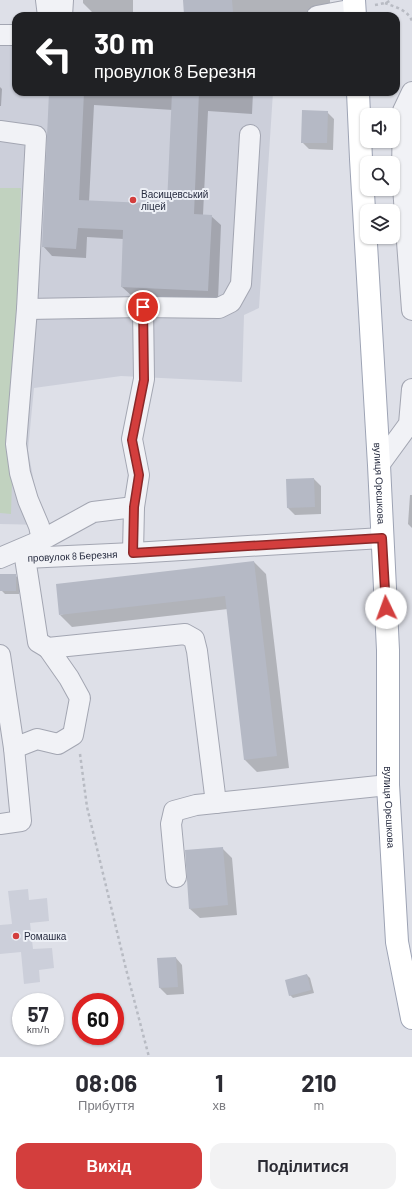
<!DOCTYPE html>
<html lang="uk">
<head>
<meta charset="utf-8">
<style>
  body { margin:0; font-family:Barlow,sans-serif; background:#f2f2f3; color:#2b2b33; height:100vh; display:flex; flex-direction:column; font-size:15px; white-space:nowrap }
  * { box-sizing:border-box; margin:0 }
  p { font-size:13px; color:#7c7c81 }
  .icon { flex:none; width:22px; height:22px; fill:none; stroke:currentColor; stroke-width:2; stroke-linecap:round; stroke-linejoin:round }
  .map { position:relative; height:1057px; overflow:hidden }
  .panel { display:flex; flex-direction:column; background:#fff; flex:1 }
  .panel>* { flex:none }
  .guide { position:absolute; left:12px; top:12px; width:388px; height:84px; border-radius:12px; box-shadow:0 1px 3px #0004; background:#202124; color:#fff; overflow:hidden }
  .buttons { position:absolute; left:360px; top:108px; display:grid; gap:8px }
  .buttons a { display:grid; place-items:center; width:40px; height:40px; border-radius:8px; background:#fff; box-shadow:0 1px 3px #0004; font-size:20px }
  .speed { position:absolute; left:12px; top:993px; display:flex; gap:8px; font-size:20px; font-weight:700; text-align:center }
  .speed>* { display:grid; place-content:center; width:52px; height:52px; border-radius:50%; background:#fff; box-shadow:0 1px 3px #0004; line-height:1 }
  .speed small { font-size:10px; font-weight:400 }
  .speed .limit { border:6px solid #d22; background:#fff; color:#111 }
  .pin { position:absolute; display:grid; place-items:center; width:34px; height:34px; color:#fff; margin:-17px; border:2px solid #fff; border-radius:50%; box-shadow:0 1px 4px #0007 }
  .me { position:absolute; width:44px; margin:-22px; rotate:357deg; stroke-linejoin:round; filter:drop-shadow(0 0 3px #0008) }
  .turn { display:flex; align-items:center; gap:14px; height:84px; padding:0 16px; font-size:18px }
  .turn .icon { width:52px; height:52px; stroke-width:2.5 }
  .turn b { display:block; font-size:28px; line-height:34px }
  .eta { display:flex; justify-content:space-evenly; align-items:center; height:68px; text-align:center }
  .eta b { font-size:24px; font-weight:700; line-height:28px }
  .primary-button { display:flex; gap:8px; margin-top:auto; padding:8px 16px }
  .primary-button a { flex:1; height:46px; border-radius:12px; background:#d33e3d; color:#fff; font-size:16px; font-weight:700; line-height:46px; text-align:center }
  .primary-button a+a { background:#f2f2f3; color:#2b2b33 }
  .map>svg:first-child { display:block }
  .built { fill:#cccfda }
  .green { fill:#c1d2bf }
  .shadow { fill:#0003; fill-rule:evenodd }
  .building { fill:#b5b9c5 }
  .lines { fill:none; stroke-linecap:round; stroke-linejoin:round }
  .minor-casing { stroke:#a3a6b2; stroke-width:22 }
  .major-casing { stroke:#9da3b4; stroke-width:24 }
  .path { stroke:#b8bbc3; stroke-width:2.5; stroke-dasharray:3 3; stroke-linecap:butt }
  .minor { stroke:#f1f2f6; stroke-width:20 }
  .major { stroke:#fff; stroke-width:22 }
  .route-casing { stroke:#892828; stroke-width:10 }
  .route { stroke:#d33e3d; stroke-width:7 }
  .poi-dot { fill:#d33e3d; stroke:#edf0f6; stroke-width:1.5 }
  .labels { text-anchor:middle; stroke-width:4; stroke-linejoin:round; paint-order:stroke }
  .poi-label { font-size:10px; fill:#272c40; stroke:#edf0f6; text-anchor:start }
  .street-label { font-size:10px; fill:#272c40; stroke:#edf0f6 }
</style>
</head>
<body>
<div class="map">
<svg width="412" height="1057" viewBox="0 0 412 1057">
  <rect width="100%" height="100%" fill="#dee0e8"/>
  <!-- built -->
  <path class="built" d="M 16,37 L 16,92 L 273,92 L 259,308 L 244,315 L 242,382 L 121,376 L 34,388 L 28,450 L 35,488 L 46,525 L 0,524 L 0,38 Z
    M 28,889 L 29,900 L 47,898 L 49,921 L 30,923 L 33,949 L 52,948 L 54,968 L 39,970 L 40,982 L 24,984 L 21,952 L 0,954 L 0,925 L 12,924 L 8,891 Z"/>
  <!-- green -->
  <path class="green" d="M 0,188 L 21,188 L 11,514 L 0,513 Z"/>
  <!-- shadow -->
  <path class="shadow" d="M 83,0 L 133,0 L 133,14 L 93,13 L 83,3 Z
    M 184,0 L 330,0 L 330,16 L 187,16 L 185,14 Z
    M 0,87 L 2,89 L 1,106 L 0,106 Z
    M 50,92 L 253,92 L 252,114 L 208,111 L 203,215 L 211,216 L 221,225 L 218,300 L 132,296 L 122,287 L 124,239 L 87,237 L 86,258 L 52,256 L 43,246 ZM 94,105 L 173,110 L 168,206 L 89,202 Z
    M 327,112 L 334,119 L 333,150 L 309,149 L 302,142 Z
    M 314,479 L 321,486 L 321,514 L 295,515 L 288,508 Z
    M 410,495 L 412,495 L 412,528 L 408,524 Z
    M 254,562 L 266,574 L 289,768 L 257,772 L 245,760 L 228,609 L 72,627 L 60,615 Z
    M 15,575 L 19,579 L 19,594 L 5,594 L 1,590 Z
    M 222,848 L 232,858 L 237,915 L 200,918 L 190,909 Z
    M 176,958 L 182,965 L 184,994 L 167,995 L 160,988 L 158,959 Z
    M 307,975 L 310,978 L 314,993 L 293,998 L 290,995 Z"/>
  <!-- building -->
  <path class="building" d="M 183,0 L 232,0 L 233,12 L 184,15 Z
    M 49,92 L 84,92 L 79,200 L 167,204 L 172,92 L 199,92 L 194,214 L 212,215 L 208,291 L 121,287 L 123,230 L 78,228 L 76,249 L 42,247 Z
    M 302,110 L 328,111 L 327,143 L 301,143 Z
    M 314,478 L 315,507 L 287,508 L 286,479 Z
    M 254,561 L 277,756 L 244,760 L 225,596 L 59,615 L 56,584 Z
    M 0,574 L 16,574 L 16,591 L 0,591 Z
    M 223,847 L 228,905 L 189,909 L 185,850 Z
    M 176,957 L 178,987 L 159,988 L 157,958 Z
    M 307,974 L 311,990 L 289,996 L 285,980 Z"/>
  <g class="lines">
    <!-- minor casing -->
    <g class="minor-casing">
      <g id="minor">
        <path d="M 46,0 L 48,16"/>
        <path d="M 62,16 L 63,0"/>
        <path d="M 317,16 L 355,9"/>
        <path d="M 0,35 L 16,35"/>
        <path d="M 412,92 L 403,111 L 402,173 L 412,310"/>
        <path d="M 0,131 L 36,136 L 27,309 L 16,444 L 20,473 L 28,500 L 39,526 L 42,540 L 93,512 L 134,507"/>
        <path d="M 27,309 L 143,307"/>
        <path d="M 379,465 L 409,424 L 412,389"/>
        <path d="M 133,553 L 134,507 L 139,475 L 132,439 L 144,379 L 143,307 L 219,308 L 231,302 L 241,284 L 250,135"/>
        <path id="s1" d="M 0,558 L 42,540 L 25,558 L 133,553 L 382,538"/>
        <path d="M 25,558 L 38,642 L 48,648 L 185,634 L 194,639 L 197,651 L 216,803"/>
        <path d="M 0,655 L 14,748 L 21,821 L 0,824"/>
        <path d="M 14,748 L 37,739 L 58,744 L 73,735 L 80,698 L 69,678 L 48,648"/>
        <path d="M 176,877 L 171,824 L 174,811 L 196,805 L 388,785"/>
      </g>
    </g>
    <!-- major casing -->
    <g class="major-casing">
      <g id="major">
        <path d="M 354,0 L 355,16"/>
        <path id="s2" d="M 358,92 L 361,159 L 379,465 L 388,650 L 388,785 L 397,942 L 412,1018"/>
      </g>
    </g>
    <!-- path -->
    <path class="path" d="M 385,3 C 395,7 408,10 412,21
      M 375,5 L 385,3 L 392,0
      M 80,754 L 87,807 L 126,969 L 149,1057"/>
    <!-- minor -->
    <use href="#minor" class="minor"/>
    <!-- major -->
    <use href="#major" class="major"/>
  </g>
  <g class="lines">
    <!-- route casing -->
    <g class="route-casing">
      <path id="route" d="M 143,307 L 144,380 L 132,440 L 139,475 L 134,507 L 133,553 L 382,538 L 386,608"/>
    </g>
    <!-- route -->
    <use href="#route" class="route"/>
  </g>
  <!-- markers -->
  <g class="poi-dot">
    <circle cx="133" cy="200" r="4"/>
    <circle cx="16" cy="936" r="4"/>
  </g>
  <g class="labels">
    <!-- poi labels -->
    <g class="poi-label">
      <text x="141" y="198">Васищевський<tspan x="141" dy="12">ліцей</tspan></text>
      <text x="24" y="940">Ромашка</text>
    </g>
    <!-- street labels -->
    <g class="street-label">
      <text dy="4" stroke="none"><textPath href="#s2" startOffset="392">вулиця Орєшкова</textPath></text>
      <text dy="4" stroke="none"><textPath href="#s1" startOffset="118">провулок 8 Березня</textPath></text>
      <text dy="4" stroke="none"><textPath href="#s2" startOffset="716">вулиця Орєшкова</textPath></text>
    </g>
  </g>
</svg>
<div class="buttons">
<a><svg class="icon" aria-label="sound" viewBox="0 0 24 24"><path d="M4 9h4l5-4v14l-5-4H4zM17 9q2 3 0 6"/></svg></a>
<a><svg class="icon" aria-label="search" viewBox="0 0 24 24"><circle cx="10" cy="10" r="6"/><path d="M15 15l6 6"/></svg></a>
<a><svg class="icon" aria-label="layers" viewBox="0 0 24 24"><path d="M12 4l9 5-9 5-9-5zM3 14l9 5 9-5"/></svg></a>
</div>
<div class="speed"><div>57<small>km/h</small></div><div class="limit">60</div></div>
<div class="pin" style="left:143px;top:307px;background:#d93025"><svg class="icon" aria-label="arrive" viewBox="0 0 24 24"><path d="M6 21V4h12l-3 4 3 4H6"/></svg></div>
<svg class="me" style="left:386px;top:608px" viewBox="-20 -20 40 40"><circle r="19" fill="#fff"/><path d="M0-13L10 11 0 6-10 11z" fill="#d33e3d"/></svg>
<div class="guide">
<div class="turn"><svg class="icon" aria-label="left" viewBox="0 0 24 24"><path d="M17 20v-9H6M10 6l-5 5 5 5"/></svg><div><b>30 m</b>провулок 8 Березня</div></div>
</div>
</div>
<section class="panel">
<div class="eta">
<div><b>08:06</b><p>Прибуття</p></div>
<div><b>1</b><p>хв</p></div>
<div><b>210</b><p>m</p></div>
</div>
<div class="primary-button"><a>Вихід</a><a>Поділитися</a></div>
</section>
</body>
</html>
